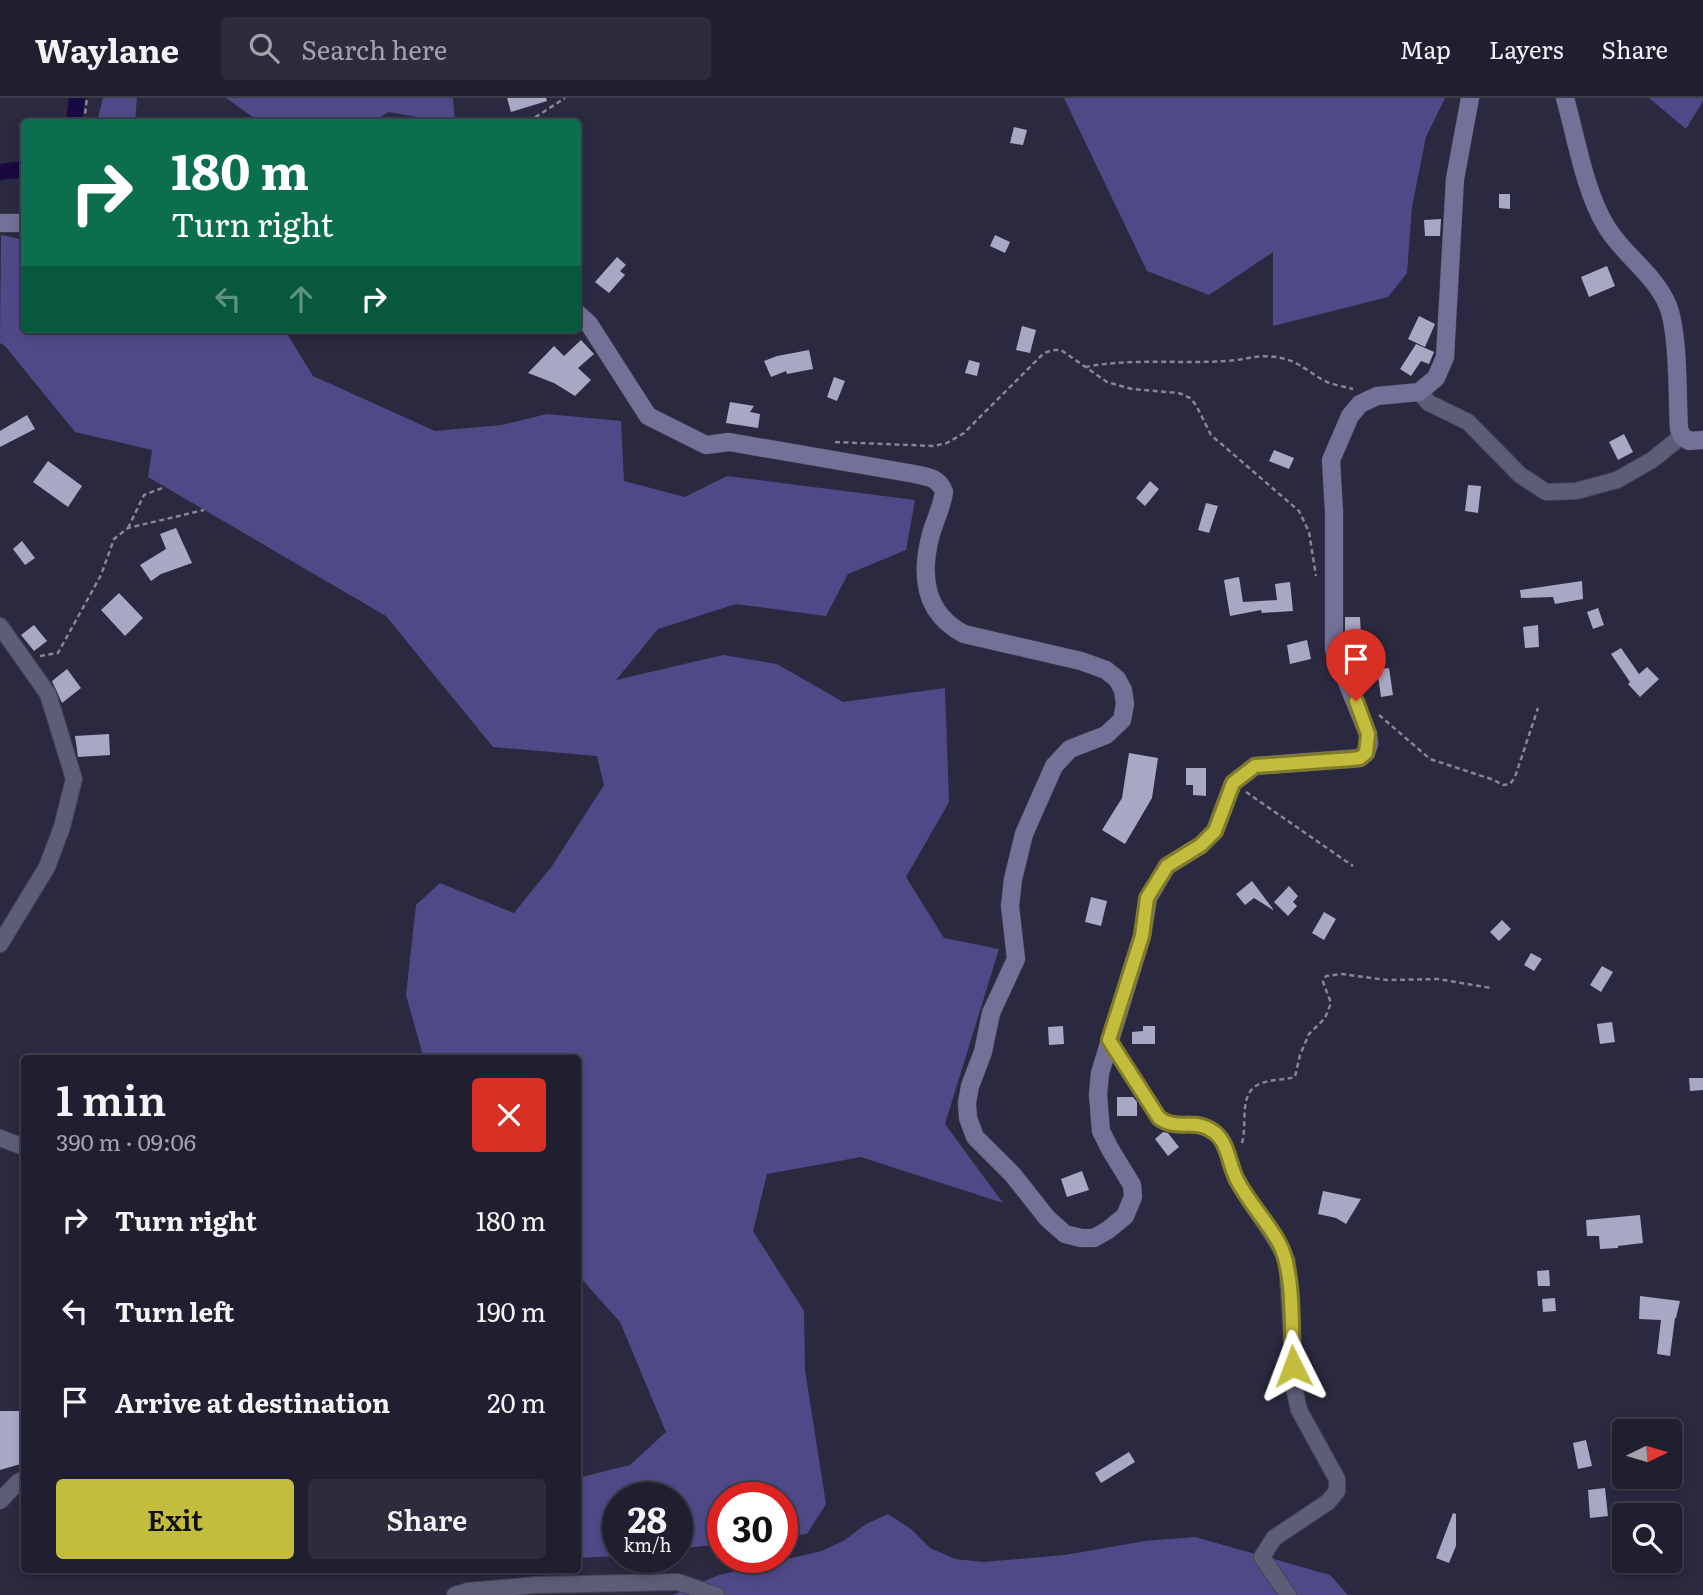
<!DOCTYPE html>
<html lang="en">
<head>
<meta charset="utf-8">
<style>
  body { margin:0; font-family:Literata,serif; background:#2d2c3c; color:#f1f3f6; height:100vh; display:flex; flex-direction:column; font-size:26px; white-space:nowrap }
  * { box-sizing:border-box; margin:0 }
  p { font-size:23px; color:#a2a2ab }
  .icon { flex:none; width:38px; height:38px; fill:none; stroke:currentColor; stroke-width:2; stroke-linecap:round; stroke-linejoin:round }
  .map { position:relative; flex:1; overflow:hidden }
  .sheet { position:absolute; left:21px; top:957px; width:560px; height:518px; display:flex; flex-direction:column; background:#201f30; border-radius:7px; box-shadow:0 4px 10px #0003,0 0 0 2px #3d3d4c }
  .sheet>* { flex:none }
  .banner { position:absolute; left:21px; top:21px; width:560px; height:214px; border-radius:7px; box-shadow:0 4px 10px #0003,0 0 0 2px #3d3d4c; background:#0b6e4f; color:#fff; overflow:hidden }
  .needle { width:46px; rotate:85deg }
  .tools { position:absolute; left:1612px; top:1321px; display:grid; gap:14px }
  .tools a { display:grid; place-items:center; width:70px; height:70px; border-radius:7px; background:#201f30; box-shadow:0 4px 10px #0003,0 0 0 2px #3d3d4c; font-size:35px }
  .speed { position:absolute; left:602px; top:1384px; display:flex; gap:14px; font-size:35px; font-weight:700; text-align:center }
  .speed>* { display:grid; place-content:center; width:91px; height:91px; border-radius:50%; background:#201f30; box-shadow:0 4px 10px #0003,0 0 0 2px #3d3d4c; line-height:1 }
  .speed small { font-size:18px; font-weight:400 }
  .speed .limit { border:10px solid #d22; background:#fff; color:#111 }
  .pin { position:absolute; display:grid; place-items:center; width:60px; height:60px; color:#fff; margin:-72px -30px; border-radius:50% 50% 50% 0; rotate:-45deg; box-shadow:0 0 7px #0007 }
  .pin .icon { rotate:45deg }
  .me { position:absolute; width:77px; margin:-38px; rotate:357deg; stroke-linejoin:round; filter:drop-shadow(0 0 5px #0008) }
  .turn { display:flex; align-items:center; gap:24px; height:147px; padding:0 35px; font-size:32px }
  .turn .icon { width:91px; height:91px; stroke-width:2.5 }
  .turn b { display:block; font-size:49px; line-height:60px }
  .lanes { display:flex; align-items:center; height:66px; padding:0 35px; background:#0003; justify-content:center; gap:35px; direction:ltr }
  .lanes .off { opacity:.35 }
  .round { display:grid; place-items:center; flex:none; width:74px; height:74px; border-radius:7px; background:#2d2c3c }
  .summary { display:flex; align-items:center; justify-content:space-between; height:119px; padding:0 35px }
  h1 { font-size:42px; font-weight:600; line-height:52px }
  .primary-button { display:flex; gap:14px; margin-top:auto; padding:14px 35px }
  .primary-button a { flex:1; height:80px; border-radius:7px; background:#c3bd3e; color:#111; font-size:28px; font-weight:600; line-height:80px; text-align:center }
  .primary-button a+a { background:#2d2c3c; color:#f1f3f6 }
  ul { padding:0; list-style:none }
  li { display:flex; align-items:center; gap:21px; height:91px; padding:0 35px }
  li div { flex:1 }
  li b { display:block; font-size:26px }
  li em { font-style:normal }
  header { display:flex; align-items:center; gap:42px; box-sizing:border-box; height:98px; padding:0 35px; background:#201f30; border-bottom:2px solid #3d3d4c }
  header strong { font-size:33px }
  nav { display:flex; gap:38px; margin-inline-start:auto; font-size:24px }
  .search { width:490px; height:63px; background:#2d2c3c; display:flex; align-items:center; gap:18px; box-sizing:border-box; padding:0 24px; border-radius:7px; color:#a2a2ab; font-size:26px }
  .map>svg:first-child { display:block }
  .forest { fill:#504988 }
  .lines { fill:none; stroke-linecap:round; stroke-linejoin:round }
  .canal { stroke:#180942; stroke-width:16 }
  .building { fill:#a8a7c4 }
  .street-casing { stroke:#454357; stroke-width:18 }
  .secondary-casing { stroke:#454357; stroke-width:19 }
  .path { stroke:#868698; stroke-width:2.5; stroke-dasharray:5 3.5; stroke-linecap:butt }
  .street { stroke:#5e5d77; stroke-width:16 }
  .secondary { stroke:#747199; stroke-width:18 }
  .route-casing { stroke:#7f7b28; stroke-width:18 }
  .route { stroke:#c3bd3e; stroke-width:12 }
</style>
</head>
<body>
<header>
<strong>Waylane</strong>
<div class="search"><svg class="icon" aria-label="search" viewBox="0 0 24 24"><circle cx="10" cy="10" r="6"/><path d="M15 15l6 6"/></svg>Search here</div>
<nav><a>Map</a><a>Layers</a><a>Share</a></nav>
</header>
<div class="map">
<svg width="1703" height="1497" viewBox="0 0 1703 1497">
  <rect width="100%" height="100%" fill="#2a2940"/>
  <!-- forest -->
  <path class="forest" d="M 103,0 L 137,0 L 135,24 L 97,24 Z
    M 226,0 L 453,0 L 455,24 L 427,24 L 424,20 L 388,14 L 373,24 L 260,24 Z
    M 1064,0 L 1445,0 L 1426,39 L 1412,109 L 1407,175 L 1388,199 L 1273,228 L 1273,154 L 1209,197 L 1147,173 Z
    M 1649,0 L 1703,0 L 1703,3 L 1686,31 Z
    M 1,137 L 24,142 L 24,231 L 284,231 L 313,278 L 435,333 L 502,327 L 547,316 L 621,323 L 624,383 L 685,399 L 727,378 L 915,402 L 906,452 L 848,476 L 826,518 L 736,506 L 658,531 L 616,582 L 723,557 L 777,566 L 843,604 L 945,590 L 949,704 L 906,779 L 944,840 L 999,851 L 945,1026 L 1003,1105 L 861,1059 L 767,1076 L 753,1133 L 804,1213 L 805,1272 L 826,1406 L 807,1436 L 782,1439 L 782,1400 L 723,1400 L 723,1446 L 677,1451 L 677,1400 L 618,1400 L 618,1458 L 578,1460 L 578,1380 L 630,1367 L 666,1334 L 620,1224 L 578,1177 L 578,961 L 424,961 L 406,897 L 416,807 L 440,785 L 514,815 L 552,768 L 604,687 L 597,658 L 493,649 L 386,518 L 148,379 L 152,352 L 75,334 L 5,248 L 0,245 Z
    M 888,1416 L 911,1431 L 930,1450 L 955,1461 L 983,1464 L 1065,1457 L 1145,1443 L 1195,1439 L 1330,1477 L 1348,1497 L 673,1497 L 719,1477 L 822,1453 L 845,1442 L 866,1426 Z"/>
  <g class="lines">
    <!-- canal -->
    <path class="canal" d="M 74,24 L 77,0
      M 0,74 L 24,71"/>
  </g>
  <!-- building -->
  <path class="building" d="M 507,0 L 546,0 L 547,3 L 511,14 Z
    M 1014,29 L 1027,32 L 1023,47 L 1010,45 Z
    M 1499,96 L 1510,96 L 1510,111 L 1499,110 Z
    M 1441,121 L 1440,138 L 1425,138 L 1424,122 Z
    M 995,137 L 1010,144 L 1005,155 L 990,148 Z
    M 617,159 L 626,167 L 620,173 L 625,177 L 609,195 L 595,184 Z
    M 1607,168 L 1615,188 L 1589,199 L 1581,179 Z
    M 1419,218 L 1435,226 L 1425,249 L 1408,241 Z
    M 1022,228 L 1036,232 L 1030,255 L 1016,252 Z
    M 581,242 L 594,256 L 578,270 L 591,282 L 575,298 L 554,285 L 528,275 L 554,248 L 564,258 Z
    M 1416,246 L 1434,254 L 1429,266 L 1421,263 L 1411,278 L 1400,271 Z
    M 809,252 L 813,271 L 787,276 L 786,273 L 771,279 L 764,263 L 777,258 Z
    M 969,262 L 980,265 L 977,278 L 965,275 Z
    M 834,279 L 845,283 L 837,303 L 827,299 Z
    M 730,304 L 754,308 L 750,314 L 760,316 L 758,330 L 726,325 Z
    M 27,317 L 35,331 L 0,349 L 0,333 Z
    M 1624,336 L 1633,354 L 1618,362 L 1609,344 Z
    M 1274,352 L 1294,360 L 1289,371 L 1269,363 Z
    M 48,363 L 82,388 L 68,409 L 33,384 Z
    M 1150,383 L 1159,391 L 1145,408 L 1136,400 Z
    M 1468,387 L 1481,388 L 1478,415 L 1465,413 Z
    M 1206,405 L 1218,408 L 1209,435 L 1198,432 Z
    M 176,430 L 192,465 L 161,476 L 151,483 L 140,467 L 166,451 L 160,436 Z
    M 22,443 L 35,460 L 25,467 L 13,451 Z
    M 1239,479 L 1243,504 L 1277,502 L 1275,486 L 1290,484 L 1293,513 L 1262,515 L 1261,512 L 1230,518 L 1224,482 Z
    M 1582,483 L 1583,501 L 1555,506 L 1553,499 L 1521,500 L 1520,492 Z
    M 119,495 L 143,520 L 125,538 L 101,512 Z
    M 1598,510 L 1604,527 L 1593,531 L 1587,514 Z
    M 1345,519 L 1360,519 L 1361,537 L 1345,537 Z
    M 34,527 L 47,543 L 34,553 L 21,537 Z
    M 1538,527 L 1539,549 L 1525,550 L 1523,529 Z
    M 1307,542 L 1311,561 L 1290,566 L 1287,547 Z
    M 1621,550 L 1639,576 L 1647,569 L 1659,581 L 1640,599 L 1628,586 L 1630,584 L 1611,556 Z
    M 1389,570 L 1393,597 L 1381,599 L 1377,571 Z
    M 67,571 L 81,590 L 62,605 L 52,583 Z
    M 109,636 L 110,657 L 78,659 L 75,638 Z
    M 1129,655 L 1158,660 L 1152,700 L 1125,746 L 1102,732 L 1122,700 Z
    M 1186,670 L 1206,670 L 1206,698 L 1193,697 L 1193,687 L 1186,687 Z
    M 1252,783 L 1273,811 L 1273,812 L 1254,800 L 1245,807 L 1236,796 Z
    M 1289,788 L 1298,798 L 1293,804 L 1297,808 L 1288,818 L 1274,804 Z
    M 1091,799 L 1107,803 L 1101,828 L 1085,824 Z
    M 1324,814 L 1336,821 L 1324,842 L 1312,835 Z
    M 1502,822 L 1511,831 L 1499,843 L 1490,834 Z
    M 1531,855 L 1542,861 L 1534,873 L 1524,867 Z
    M 1602,868 L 1613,874 L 1601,894 L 1590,887 Z
    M 1612,924 L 1615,944 L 1600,946 L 1597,926 Z
    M 1063,928 L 1064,946 L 1049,947 L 1048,929 Z
    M 1143,928 L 1155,928 L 1155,946 L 1132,946 L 1132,934 L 1143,933 Z
    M 1689,980 L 1703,980 L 1703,992 L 1690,993 Z
    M 1117,999 L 1133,999 L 1137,1004 L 1137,1018 L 1117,1018 Z
    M 1163,1034 L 1168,1035 L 1179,1049 L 1168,1058 L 1155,1041 Z
    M 1082,1073 L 1089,1092 L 1067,1099 L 1061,1081 Z
    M 1323,1093 L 1361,1101 L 1346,1126 L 1336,1120 L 1318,1116 Z
    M 1640,1117 L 1643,1145 L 1618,1148 L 1618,1150 L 1600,1151 L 1599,1138 L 1587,1138 L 1586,1122 Z
    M 1549,1172 L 1550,1188 L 1538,1188 L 1537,1173 Z
    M 1640,1198 L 1680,1203 L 1676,1220 L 1675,1220 L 1670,1258 L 1657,1256 L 1661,1222 L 1639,1221 Z
    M 1555,1200 L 1556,1213 L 1543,1214 L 1542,1201 Z
    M 0,1313 L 24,1313 L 24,1365 L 0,1372 Z
    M 1586,1342 L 1592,1368 L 1578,1371 L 1573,1345 Z
    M 1129,1354 L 1135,1364 L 1101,1385 L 1095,1375 Z
    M 1605,1390 L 1608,1418 L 1590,1420 L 1588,1392 Z
    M 1453,1415 L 1456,1416 L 1456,1448 L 1449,1465 L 1436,1460 Z"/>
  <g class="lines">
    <!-- street casing -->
    <g class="street-casing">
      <path id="street" d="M 1419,294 L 1429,305 L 1468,324 L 1520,377 L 1546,394 L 1576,393 L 1617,382 L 1652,362 L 1682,338
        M 0,528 L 48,596 L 74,681 L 62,729 L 47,769 L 0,846
        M 1109,942 L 1159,1020 C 1179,1034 1194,1019 1215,1035 C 1229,1045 1229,1069 1238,1084 C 1253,1111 1274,1134 1287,1163 L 1295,1294 L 1299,1312 L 1337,1381 L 1337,1393 L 1328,1404 L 1274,1440 L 1262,1459 L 1288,1497
        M 0,1040 L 24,1049
        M 0,1403 L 18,1384 L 24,1381
        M 455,1497 L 468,1493 L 536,1487 L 678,1484 L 716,1497"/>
    </g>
    <!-- secondary casing -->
    <g class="secondary-casing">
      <path id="secondary" d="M 1565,0 C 1576,39 1585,94 1606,128 C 1623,157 1655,176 1668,208 C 1679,237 1677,298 1679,331 L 1682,338 L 1689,343 L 1703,342
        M 0,125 L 24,125
        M 578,216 L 589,226 L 648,318 L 706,347 L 729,344 L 909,375 C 923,378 939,378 944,394 C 942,409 935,422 931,436 C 920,477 924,515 964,536 L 1081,563 L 1106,572 L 1117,581 L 1123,592 L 1125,606 L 1122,622 L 1106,637 L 1070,651 L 1054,668 L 1024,736 L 1013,781 L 1010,808 L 1016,861 L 991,915 L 983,954 L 970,988 L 967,1005 L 968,1020 L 975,1039 L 1013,1077 L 1047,1120 L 1065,1136 L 1081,1140 L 1094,1140 L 1108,1132 L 1125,1118 L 1133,1099 L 1132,1087 L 1110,1051 L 1101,1033 L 1098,997 L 1100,975 L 1142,838 L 1148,800 L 1167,768 L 1201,747 L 1215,733 L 1233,685 L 1255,668 L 1360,660 L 1366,655 L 1369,646 L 1368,636 L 1334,552 L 1334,414 L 1331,362 L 1350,318 L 1360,306 L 1377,298 L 1419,294 L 1436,280 L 1445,259 L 1455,81 L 1470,0"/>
    </g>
    <!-- path -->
    <path class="path" d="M 84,24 L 87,0
      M 528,24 L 565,0
      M 1085,269 C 1132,260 1179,266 1226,263 C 1249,262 1260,254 1285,261 C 1301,265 1312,277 1327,284 C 1335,287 1345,289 1353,291
      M 835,344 L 933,348 L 947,345 L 964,335 L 1044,255 L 1053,252 L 1061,252 L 1107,284 L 1132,291 L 1179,295 L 1190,300 L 1196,307 L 1211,337 L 1299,413 L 1309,434 L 1316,478
      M 128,430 L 144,397 L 165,389
      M 40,558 L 58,555 L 101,477 L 114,441 L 128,430 L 204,412
      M 1379,617 L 1430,661 L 1494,682 L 1503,687 L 1510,686 L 1515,679 L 1538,610
      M 1246,694 L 1353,768
      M 1242,1045 C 1248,1026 1237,993 1262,985 C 1273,981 1284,982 1295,979 L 1300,957 L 1309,936 L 1325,920 L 1331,905 L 1323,884 L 1326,878 L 1342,876 L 1386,882 L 1438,881 L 1491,890"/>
    <!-- street -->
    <use href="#street" class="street"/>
    <!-- secondary -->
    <use href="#secondary" class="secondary"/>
  </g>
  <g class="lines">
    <!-- route casing -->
    <g class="route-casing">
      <path id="route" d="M 1293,1268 C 1291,1235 1295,1174 1279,1145 C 1267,1123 1249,1105 1237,1082 C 1229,1067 1228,1044 1214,1034 C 1194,1019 1178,1034 1159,1020 L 1109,942 L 1142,838 L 1147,800 L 1167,768 L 1201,747 L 1215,733 L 1233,685 L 1255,668 L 1352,661 L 1360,660 L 1366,655 L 1368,636 L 1356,603"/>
    </g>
    <!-- route -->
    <use href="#route" class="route"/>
  </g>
</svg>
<div class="tools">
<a><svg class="needle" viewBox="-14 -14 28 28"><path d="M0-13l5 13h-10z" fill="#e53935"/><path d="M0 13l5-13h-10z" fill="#a2a2ab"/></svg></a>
<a><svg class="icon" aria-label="search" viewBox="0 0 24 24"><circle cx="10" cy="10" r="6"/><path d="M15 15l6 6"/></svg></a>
</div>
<div class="speed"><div>28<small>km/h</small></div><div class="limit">30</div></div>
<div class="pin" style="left:1356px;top:603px;background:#d93025"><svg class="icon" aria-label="arrive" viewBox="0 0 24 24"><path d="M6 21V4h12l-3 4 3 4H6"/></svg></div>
<svg class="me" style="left:1293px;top:1268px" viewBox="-20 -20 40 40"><path d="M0-17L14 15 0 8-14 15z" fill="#c3bd3e" stroke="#fff" stroke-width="4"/></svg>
<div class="banner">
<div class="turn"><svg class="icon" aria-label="right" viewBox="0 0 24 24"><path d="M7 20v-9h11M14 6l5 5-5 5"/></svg><div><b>180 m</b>Turn right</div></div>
<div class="lanes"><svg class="icon off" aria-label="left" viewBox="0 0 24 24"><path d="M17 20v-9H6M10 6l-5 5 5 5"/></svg><svg class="icon off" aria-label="ahead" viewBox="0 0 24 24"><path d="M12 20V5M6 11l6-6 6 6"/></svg><svg class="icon" aria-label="right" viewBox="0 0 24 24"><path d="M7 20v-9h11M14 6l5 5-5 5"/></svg></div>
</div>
<section class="sheet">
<div class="summary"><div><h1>1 min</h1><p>390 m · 09:06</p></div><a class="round" style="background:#d93025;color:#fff"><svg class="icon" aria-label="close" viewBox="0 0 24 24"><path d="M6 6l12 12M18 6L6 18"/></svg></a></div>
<ul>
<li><svg class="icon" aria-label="right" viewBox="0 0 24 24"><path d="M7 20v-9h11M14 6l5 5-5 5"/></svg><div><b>Turn right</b></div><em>180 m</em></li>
<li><svg class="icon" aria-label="left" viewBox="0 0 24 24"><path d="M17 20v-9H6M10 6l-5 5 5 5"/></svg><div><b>Turn left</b></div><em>190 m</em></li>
<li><svg class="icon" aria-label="arrive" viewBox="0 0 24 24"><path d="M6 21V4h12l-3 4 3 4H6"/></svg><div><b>Arrive at destination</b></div><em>20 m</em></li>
</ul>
<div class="primary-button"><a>Exit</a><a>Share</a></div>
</section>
</div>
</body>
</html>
